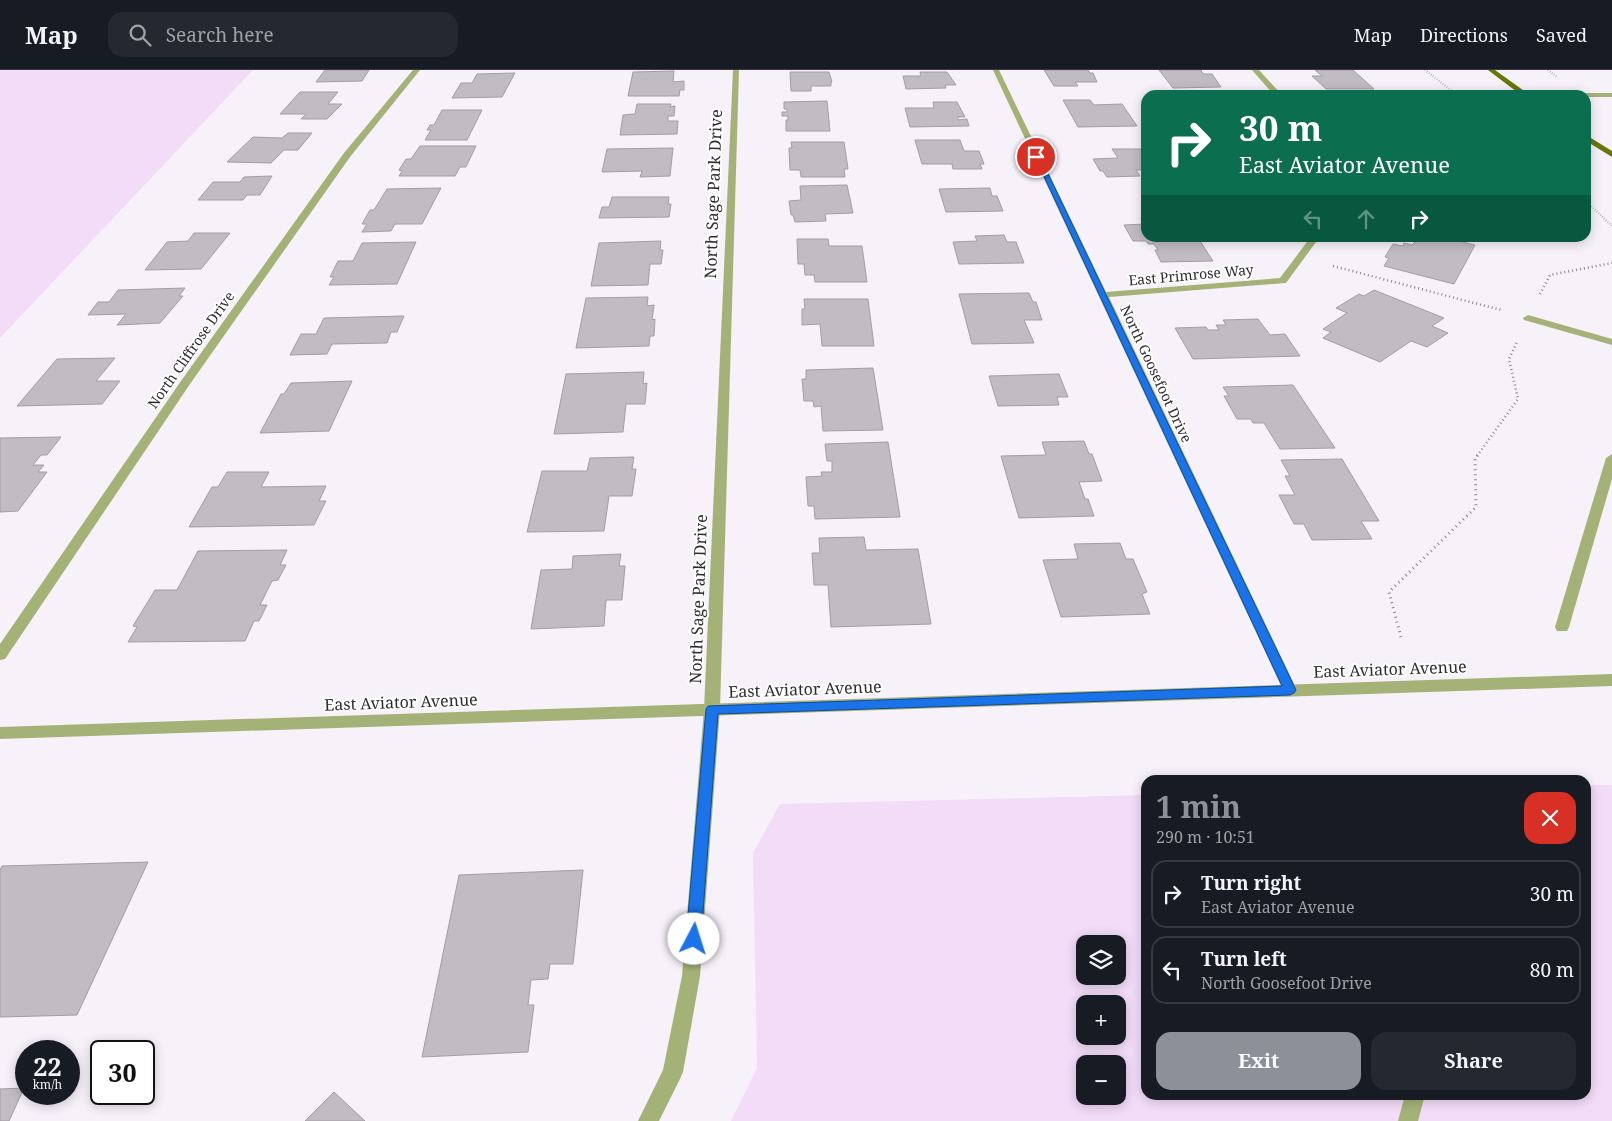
<!DOCTYPE html>
<html lang="en">
<head>
<meta charset="utf-8">
<style>
  body { margin:0; font-family:"Noto Serif",serif; background:#242831; color:#f1f3f6; height:100vh; display:flex; flex-direction:column; font-size:19px; white-space:nowrap }
  * { box-sizing:border-box; margin:0 }
  p { font-size:16px; color:#9ea1a6 }
  .icon { flex:none; width:28px; height:28px; fill:none; stroke:currentColor; stroke-width:2; stroke-linecap:round; stroke-linejoin:round }
  .map { position:relative; flex:1; overflow:hidden }
  .sheet { position:absolute; left:1141px; top:705px; width:450px; height:325px; display:flex; flex-direction:column; background:#171b24; border-radius:15px; box-shadow:0 2px 12px #0003 }
  .sheet>* { flex:none }
  .top-card { position:absolute; left:1141px; top:20px; width:450px; height:152px; border-radius:15px; box-shadow:0 2px 12px #0003; background:#0b6e4f; color:#fff; overflow:hidden }
  .fabs { position:absolute; left:1076px; top:865px; display:grid; gap:10px }
  .fabs a { display:grid; place-items:center; width:50px; height:50px; border-radius:10px; background:#171b24; box-shadow:0 2px 12px #0003; font-size:25px }
  .speed { position:absolute; left:15px; top:970px; display:flex; gap:10px; font-size:25px; font-weight:700; text-align:center }
  .speed>* { display:grid; place-content:center; width:65px; height:65px; border-radius:50%; background:#171b24; box-shadow:0 2px 12px #0003; line-height:1 }
  .speed small { font-size:12px; font-weight:400 }
  .speed .limit { border:2px solid #111; border-radius:8px; background:#fff; color:#111 }
  .pin { position:absolute; display:grid; place-items:center; width:42px; height:42px; color:#fff; margin:-21px; border:2px solid #fff; border-radius:50%; box-shadow:0 1px 5px #0007 }
  .me { position:absolute; width:55px; margin:-28px; rotate:5deg; stroke-linejoin:round; filter:drop-shadow(0 0 4px #0008) }
  .turn { display:flex; align-items:center; gap:18px; height:105px; padding:0 15px; font-size:22px }
  .turn .icon { width:65px; height:65px; stroke-width:2.5 }
  .turn b { display:block; font-size:35px; line-height:42px }
  .lanes { display:flex; align-items:center; height:48px; padding:0 15px; background:#0003; justify-content:center; gap:25px; direction:ltr }
  .lanes .off { opacity:.35 }
  .round { display:grid; place-items:center; flex:none; width:52px; height:52px; border-radius:15px; background:#242831 }
  .summary { display:flex; align-items:center; justify-content:space-between; height:85px; padding:0 15px }
  h1 { font-size:30px; font-weight:700; line-height:38px; color:#8c9099 }
  .primary-button { display:flex; gap:10px; margin-top:auto; padding:10px 15px }
  .primary-button a { flex:1; height:58px; border-radius:15px; background:#8c9099; color:#fff; font-size:20px; font-weight:700; line-height:58px; text-align:center }
  .primary-button a+a { background:#242831; color:#f1f3f6 }
  ul { padding:0; list-style:none }
  li { display:flex; align-items:center; gap:15px; height:68px; margin:0 10px 8px; padding:0 5px; border:2px solid #363941; border-radius:15px }
  li div { flex:1 }
  li b { display:block; font-size:19px }
  li em { font-style:normal }
  header { display:flex; align-items:center; gap:30px; box-sizing:border-box; height:70px; padding:0 25px; background:#171b24; border-bottom:1px solid #363941 }
  header strong { font-size:24px }
  nav { display:flex; gap:28px; margin-inline-start:auto; font-size:18px }
  .search { width:350px; height:45px; background:#242831; display:flex; align-items:center; gap:12px; box-sizing:border-box; padding:0 18px; border-radius:15px; color:#9ea1a6; font-size:19px }
  .map>svg:first-child { display:block }
  .green { fill:#f2dcf8; fill-rule:evenodd }
  .building { fill:#c1bbc2; stroke:#a39da4 }
  .lines { fill:none; stroke-linecap:round; stroke-linejoin:round }
  .path-far2 { stroke:#8c878d; stroke-width:2; stroke-dasharray:0.5 2; stroke-linecap:butt }
  .path-far1 { stroke:#8c878d; stroke-width:2.5; stroke-dasharray:1 3; stroke-linecap:butt }
  .path { stroke:#8c878d; stroke-width:3; stroke-dasharray:1 4; stroke-linecap:butt }
  .service { fill:#a4b277; fill-rule:evenodd }
  .minor { fill:#a4b277; fill-rule:evenodd }
  .tertiary { fill:#a4b277; fill-rule:evenodd }
  .primary { fill:#66770b; fill-rule:evenodd }
  .route { fill:#1a73e8; stroke:#114b97 }
  .labels { text-anchor:middle; stroke-width:4; stroke-linejoin:round; paint-order:stroke }
  .far-street-label { font-size:14px; fill:#2f2c2f; stroke:#fff }
  .street-label { font-size:16px; fill:#2f2c2f; stroke:#fff }
</style>
</head>
<body>
<header>
<strong>Map</strong>
<div class="search"><svg class="icon" aria-label="search" viewBox="0 0 24 24"><circle cx="10" cy="10" r="6"/><path d="M15 15l6 6"/></svg>Search here</div>
<nav><a>Map</a><a>Directions</a><a>Saved</a></nav>
</header>
<div class="map">
<svg width="1612" height="1051" viewBox="0 0 1612 1051">
  <rect width="100%" height="100%" fill="#f7f1f9"/>
  <!-- green -->
  <path class="green" d="M 0,0 L 253,0 L 0,268 Z
    M 1586,715 L 1612,715 L 1612,1051 L 731,1051 L 757,998 L 753,783 L 780,734 L 1146,725 L 1146,1025 L 1586,1025 ZM 1085,874 L 1118,874 L 1118,906 L 1085,906 ZM 1085,934 L 1118,934 L 1118,966 L 1085,966 ZM 1085,994 L 1118,994 L 1118,1026 L 1085,1026 Z"/>
  <!-- building -->
  <path class="building" d="M 325,0 L 369,0 L 362,11 L 316,12 Z
    M 1044,0 L 1088,0 L 1090,3 L 1093,3 L 1097,12 L 1075,12 L 1078,16 L 1054,16 Z
    M 1159,0 L 1202,0 L 1200,0 L 1204,4 L 1212,4 L 1221,17 L 1173,18 Z
    M 1315,0 L 1353,0 L 1374,19 L 1326,19 L 1312,6 L 1322,6 Z
    M 674,1 L 673,12 L 684,11 L 684,20 L 680,20 L 679,26 L 628,26 L 633,2 Z
    M 790,2 L 829,2 L 832,12 L 831,12 L 831,16 L 811,16 L 811,21 L 791,21 Z
    M 920,2 L 947,2 L 956,15 L 945,15 L 946,18 L 906,19 L 903,6 L 921,6 Z
    M 515,3 L 502,27 L 452,28 L 461,13 L 472,13 L 477,4 Z
    M 300,22 L 338,22 L 328,34 L 342,34 L 327,49 L 301,49 L 306,44 L 280,44 Z
    M 1063,30 L 1090,30 L 1094,35 L 1122,34 L 1137,56 L 1078,57 Z
    M 827,31 L 830,61 L 786,61 L 786,50 L 788,50 L 788,46 L 782,46 L 782,42 L 787,42 L 787,39 L 784,39 L 784,32 Z
    M 933,32 L 957,32 L 965,47 L 958,47 L 958,50 L 967,49 L 969,56 L 910,57 L 905,38 L 934,38 Z
    M 637,34 L 671,34 L 670,37 L 675,36 L 674,46 L 668,46 L 668,51 L 678,51 L 677,64 L 620,65 L 623,45 L 635,44 Z
    M 442,40 L 482,40 L 467,70 L 425,70 L 431,60 L 427,60 L 430,55 L 434,55 Z
    M 288,63 L 312,63 L 298,80 L 284,80 L 271,93 L 227,92 L 253,67 L 282,68 Z
    M 915,70 L 960,70 L 964,81 L 979,81 L 984,94 L 980,94 L 982,99 L 953,99 L 952,94 L 922,94 Z
    M 791,72 L 844,72 L 848,99 L 844,99 L 845,107 L 801,107 L 800,100 L 790,100 L 789,78 L 792,78 Z
    M 420,76 L 476,76 L 466,97 L 460,97 L 455,106 L 399,106 L 402,101 L 399,100 L 406,89 L 411,89 Z
    M 673,78 L 670,106 L 640,107 L 642,101 L 602,102 L 607,79 Z
    M 1112,79 L 1146,79 L 1146,100 L 1136,100 L 1140,106 L 1107,107 L 1103,101 L 1100,101 L 1093,89 L 1118,88 Z
    M 272,106 L 260,125 L 247,125 L 243,130 L 198,130 L 213,112 L 240,112 L 244,107 Z
    M 847,115 L 853,143 L 825,144 L 826,151 L 795,152 L 793,145 L 791,145 L 789,131 L 801,130 L 800,116 Z
    M 441,118 L 422,154 L 395,154 L 391,161 L 362,162 L 367,154 L 362,154 L 370,140 L 374,140 L 387,119 Z
    M 990,118 L 992,126 L 997,126 L 1003,141 L 946,142 L 939,119 Z
    M 612,127 L 669,127 L 668,134 L 671,134 L 669,147 L 599,148 L 602,137 L 609,137 Z
    M 1146,154 L 1146,168 L 1198,168 L 1213,191 L 1161,192 L 1155,180 L 1158,180 L 1154,174 L 1148,174 L 1146,171 L 1133,171 L 1124,155 Z
    M 194,163 L 230,163 L 201,199 L 145,200 L 167,172 L 188,171 Z
    M 1004,165 L 1007,172 L 1016,172 L 1024,193 L 959,194 L 953,172 L 977,171 L 975,166 Z
    M 1411,168 L 1446,168 L 1475,175 L 1454,214 L 1384,196 L 1389,188 L 1385,187 L 1393,174 L 1403,176 L 1404,173 L 1412,175 L 1415,172 L 1410,170 Z
    M 797,169 L 828,169 L 829,176 L 862,176 L 867,212 L 815,212 L 814,205 L 805,205 L 804,194 L 798,194 Z
    M 661,171 L 660,180 L 663,180 L 661,194 L 650,194 L 648,215 L 591,216 L 599,173 Z
    M 416,172 L 397,214 L 329,215 L 334,207 L 330,207 L 338,191 L 353,191 L 362,173 Z
    M 185,218 L 179,226 L 183,226 L 160,253 L 117,255 L 126,244 L 88,245 L 98,232 L 109,232 L 118,220 Z
    M 1374,220 L 1444,248 L 1432,256 L 1448,263 L 1427,277 L 1411,271 L 1380,292 L 1323,268 L 1331,262 L 1323,259 L 1347,243 L 1336,238 L 1359,224 L 1364,226 Z
    M 1029,223 L 1033,232 L 1036,232 L 1042,250 L 1024,250 L 1034,273 L 972,274 L 959,224 Z
    M 648,227 L 647,236 L 654,235 L 652,250 L 655,249 L 654,266 L 650,266 L 649,276 L 576,278 L 586,228 Z
    M 804,229 L 868,229 L 874,276 L 822,276 L 820,254 L 802,255 L 802,239 L 805,239 Z
    M 404,246 L 397,262 L 391,262 L 387,273 L 332,274 L 327,284 L 290,285 L 301,264 L 316,264 L 324,248 Z
    M 1258,249 L 1270,265 L 1285,264 L 1300,286 L 1193,289 L 1175,258 L 1206,257 L 1208,260 L 1219,260 L 1216,255 L 1226,255 L 1223,250 Z
    M 115,288 L 96,311 L 120,311 L 102,334 L 17,336 L 57,289 Z
    M 873,298 L 883,360 L 823,361 L 821,336 L 814,337 L 813,331 L 804,331 L 802,309 L 806,309 L 806,300 Z
    M 644,302 L 643,314 L 647,313 L 645,334 L 626,334 L 623,362 L 554,364 L 566,304 Z
    M 1059,304 L 1068,327 L 1057,327 L 1059,335 L 998,336 L 989,306 Z
    M 352,311 L 329,361 L 260,363 L 281,324 L 284,324 L 291,313 Z
    M 1293,315 L 1335,378 L 1280,379 L 1264,353 L 1253,353 L 1251,349 L 1237,349 L 1224,326 L 1229,326 L 1223,317 Z
    M 61,367 L 47,385 L 41,385 L 33,395 L 44,395 L 38,402 L 47,402 L 18,441 L 0,442 L 0,368 Z
    M 1084,371 L 1089,384 L 1092,384 L 1102,411 L 1079,412 L 1085,429 L 1088,429 L 1094,446 L 1019,448 L 1001,386 L 1046,385 L 1042,372 Z
    M 888,372 L 900,447 L 815,449 L 814,436 L 808,436 L 806,407 L 822,406 L 821,402 L 832,402 L 832,391 L 827,391 L 825,374 Z
    M 634,387 L 632,399 L 636,399 L 632,426 L 609,426 L 604,461 L 527,462 L 542,401 L 587,401 L 590,388 Z
    M 1342,389 L 1379,451 L 1361,451 L 1372,469 L 1312,470 L 1304,454 L 1294,454 L 1279,425 L 1295,425 L 1285,406 L 1290,406 L 1281,390 Z
    M 227,402 L 269,402 L 261,417 L 326,416 L 319,431 L 326,431 L 314,455 L 189,457 L 212,417 L 218,417 Z
    M 864,467 L 866,480 L 918,479 L 931,554 L 831,557 L 828,515 L 814,515 L 812,483 L 820,483 L 819,468 Z
    M 1120,473 L 1126,489 L 1133,489 L 1147,522 L 1142,524 L 1150,544 L 1061,547 L 1043,490 L 1078,489 L 1074,474 Z
    M 287,480 L 280,495 L 286,495 L 278,510 L 272,511 L 260,535 L 267,535 L 259,551 L 254,551 L 245,571 L 128,572 L 137,557 L 133,556 L 155,520 L 177,520 L 198,481 Z
    M 621,484 L 619,496 L 625,496 L 622,530 L 606,530 L 604,556 L 531,559 L 541,500 L 572,499 L 573,486 Z
    M 148,792 L 77,945 L 0,947 L 0,800 L 2,796 Z
    M 583,800 L 573,894 L 550,894 L 548,909 L 531,910 L 528,935 L 534,935 L 528,982 L 422,987 L 459,805 Z
    M 24,1018 L 9,1051 L 0,1051 L 0,1019 Z
    M 334,1022 L 365,1051 L 305,1051 Z"/>
  <g class="lines">
    <!-- path-far2 -->
    <path class="path-far2" d="M 1425,0 L 1457,25
      M 1548,0 L 1557,7
      M 1586,131 L 1612,156"/>
    <!-- path-far1 -->
    <path class="path-far1" d="M 1333,196 L 1501,240
      M 1540,224 L 1550,205 L 1612,193
      M 1477,386 L 1518,329 L 1509,289 L 1517,272"/>
    <!-- path -->
    <path class="path" d="M 1401,567 L 1389,522 L 1476,437 L 1475,388 L 1478,385"/>
    <!-- service -->
    <path class="service" d="M 1528,245 L 1612,269 L 1612,275 L 1524,250 L 1523,248 Z
      M 1612,384 L 1612,409 L 1569,557 L 1567,561 L 1557,561 L 1555,557 L 1606,388 Z
      M 1405,1025 L 1425,1025 L 1418,1051 L 1398,1051 Z"/>
    <!-- minor -->
    <path class="minor" d="M 413,0 L 420,0 L 350,87 L 190,314 L 5,589 L 0,590 L 0,574 L 181,311 L 344,83 Z
      M 733,0 L 739,0 L 720,639 L 700,906 L 683,1002 L 680,1009 L 659,1051 L 638,1051 L 663,1000 L 682,906 L 704,639 Z
      M 993,0 L 999,0 L 1106,222 L 1280,208 L 1310,168 L 1319,168 L 1286,213 L 1109,227 L 1297,620 L 1295,624 L 1290,626 L 1285,624 L 1283,620 Z
      M 1252,0 L 1259,0 L 1282,25 L 1274,25 Z"/>
    <!-- tertiary -->
    <path class="tertiary" d="M 1583,23 L 1612,23 L 1612,27 L 1586,27 L 1586,25 L 1582,25 Z
      M 1612,604 L 1612,616 L 0,669 L 0,657 Z"/>
    <!-- primary -->
    <path class="primary" d="M 1488,0 L 1495,0 L 1530,25 L 1521,25 Z
      M 1586,65 L 1612,81 L 1612,87 L 1586,71 Z"/>
  </g>
  <!-- route -->
  <path class="route" d="M 1034,85 L 1040,87 L 1296,620 L 1294,623 L 1290,625 L 718,644 L 701,869 L 699,874 L 694,876 L 688,874 L 686,869 L 706,639 L 708,636 L 1282,616 Z"/>
  <g class="labels">
    <!-- far-street labels -->
    <g class="far-street-label">
      <text transform="translate(1191 205) rotate(-5)" y="5">East Primrose Way</text>
      <text transform="translate(191 280) rotate(-55)" y="5">North Cliffrose Drive</text>
      <text transform="translate(1156 304) rotate(65)" y="5">North Goosefoot Drive</text>
    </g>
    <!-- street labels -->
    <g class="street-label">
      <text transform="translate(713 124) rotate(-88)" y="6">North Sage Park Drive</text>
      <text transform="translate(698 529) rotate(-88)" y="6">North Sage Park Drive</text>
      <text transform="translate(1390 599) rotate(-2)" y="6">East Aviator Avenue</text>
      <text transform="translate(805 619) rotate(-2)" y="6">East Aviator Avenue</text>
      <text transform="translate(401 632) rotate(-2)" y="6">East Aviator Avenue</text>
    </g>
  </g>
</svg>
<div class="fabs">
<a><svg class="icon" aria-label="layers" viewBox="0 0 24 24"><path d="M12 4l9 5-9 5-9-5zM3 14l9 5 9-5"/></svg></a>
<a>+</a>
<a>−</a>
</div>
<div class="speed"><div>22<small>km/h</small></div><div class="limit">30</div></div>
<div class="pin" style="left:1036px;top:87px;background:#d93025"><svg class="icon" aria-label="arrive" viewBox="0 0 24 24"><path d="M6 21V4h12l-3 4 3 4H6"/></svg></div>
<svg class="me" style="left:694px;top:869px" viewBox="-20 -20 40 40"><circle r="19" fill="#fff"/><path d="M0-13L10 11 0 6-10 11z" fill="#1a73e8"/></svg>
<div class="top-card">
<div class="turn"><svg class="icon" aria-label="right" viewBox="0 0 24 24"><path d="M7 20v-9h11M14 6l5 5-5 5"/></svg><div><b>30 m</b>East Aviator Avenue</div></div>
<div class="lanes"><svg class="icon off" aria-label="left" viewBox="0 0 24 24"><path d="M17 20v-9H6M10 6l-5 5 5 5"/></svg><svg class="icon off" aria-label="ahead" viewBox="0 0 24 24"><path d="M12 20V5M6 11l6-6 6 6"/></svg><svg class="icon" aria-label="right" viewBox="0 0 24 24"><path d="M7 20v-9h11M14 6l5 5-5 5"/></svg></div>
</div>
<section class="sheet">
<div class="summary"><div><h1>1 min</h1><p>290 m · 10:51</p></div><a class="round" style="background:#d93025;color:#fff"><svg class="icon" aria-label="close" viewBox="0 0 24 24"><path d="M6 6l12 12M18 6L6 18"/></svg></a></div>
<ul>
<li><svg class="icon" aria-label="right" viewBox="0 0 24 24"><path d="M7 20v-9h11M14 6l5 5-5 5"/></svg><div><b>Turn right</b><p>East Aviator Avenue</p></div><em>30 m</em></li>
<li><svg class="icon" aria-label="left" viewBox="0 0 24 24"><path d="M17 20v-9H6M10 6l-5 5 5 5"/></svg><div><b>Turn left</b><p>North Goosefoot Drive</p></div><em>80 m</em></li>
</ul>
<div class="primary-button"><a>Exit</a><a>Share</a></div>
</section>
</div>
</body>
</html>
